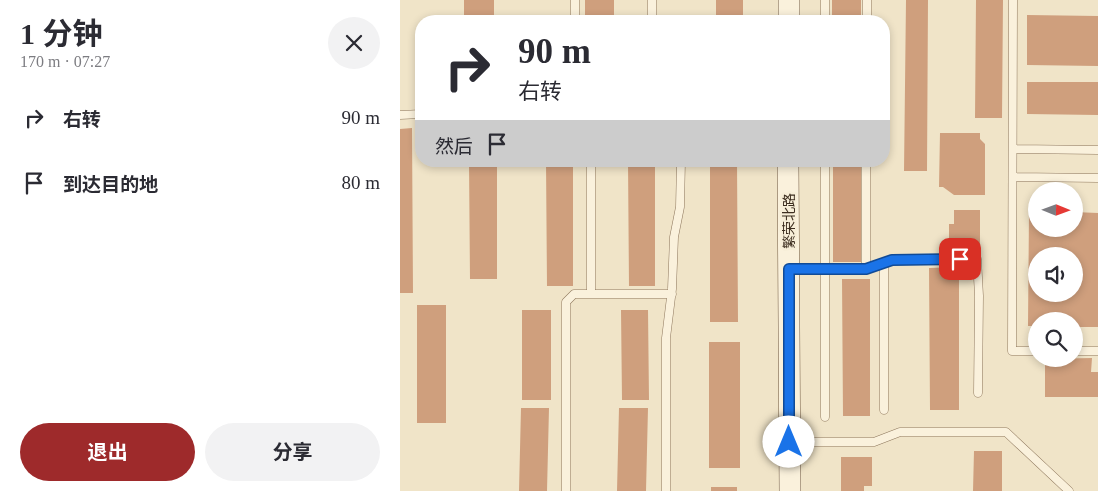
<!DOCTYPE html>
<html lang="zh">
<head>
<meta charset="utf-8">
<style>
  body { margin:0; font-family:"Times New Roman","Noto Sans SC",serif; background:#f2f2f3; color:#2b2b33; height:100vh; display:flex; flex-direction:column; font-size:19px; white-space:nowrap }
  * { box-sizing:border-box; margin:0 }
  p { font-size:16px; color:#7c7c81 }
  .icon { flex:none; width:28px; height:28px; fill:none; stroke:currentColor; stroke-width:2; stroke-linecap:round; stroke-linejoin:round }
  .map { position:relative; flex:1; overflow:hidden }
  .details { display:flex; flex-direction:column; background:#fff; width:400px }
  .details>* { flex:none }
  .guide { position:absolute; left:15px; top:15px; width:475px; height:152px; border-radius:20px; box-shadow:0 2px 8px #0003; background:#fff; color:#2b2b33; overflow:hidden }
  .needle { width:32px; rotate:91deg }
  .tools { position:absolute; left:628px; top:182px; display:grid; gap:10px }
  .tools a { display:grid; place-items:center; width:55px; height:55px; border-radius:50%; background:#fff; box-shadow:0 2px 8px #0003; font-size:25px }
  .pin { position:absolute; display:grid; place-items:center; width:42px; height:42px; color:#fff; margin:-21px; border-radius:10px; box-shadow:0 2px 8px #0006 }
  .me { position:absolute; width:55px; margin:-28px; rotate:0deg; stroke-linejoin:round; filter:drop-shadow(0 0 4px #0008) }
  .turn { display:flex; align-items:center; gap:18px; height:105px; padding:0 20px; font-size:22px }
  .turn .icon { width:65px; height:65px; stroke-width:2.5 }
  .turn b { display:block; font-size:35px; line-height:42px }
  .then { display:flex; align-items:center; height:48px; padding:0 20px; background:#0003; gap:10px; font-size:19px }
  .round { display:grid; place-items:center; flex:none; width:52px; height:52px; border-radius:26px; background:#f2f2f3 }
  .headline { display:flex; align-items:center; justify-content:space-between; height:85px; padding:0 20px }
  h1 { font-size:30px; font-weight:700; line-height:38px }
  .action { display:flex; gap:10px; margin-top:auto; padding:10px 20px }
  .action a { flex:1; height:58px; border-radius:30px; background:#9e2a2b; color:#fff; font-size:20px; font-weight:700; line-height:58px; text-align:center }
  .action a+a { background:#f2f2f3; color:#2b2b33 }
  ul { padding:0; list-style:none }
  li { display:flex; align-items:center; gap:15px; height:65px; padding:0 20px }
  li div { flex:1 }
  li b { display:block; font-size:19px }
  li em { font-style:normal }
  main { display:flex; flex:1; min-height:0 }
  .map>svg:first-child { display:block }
  .building { fill:#cf9f7d; fill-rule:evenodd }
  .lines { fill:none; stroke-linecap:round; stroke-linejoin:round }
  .lane-casing { stroke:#8d765c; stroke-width:9 }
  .secondary-casing { stroke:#6f573f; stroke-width:22 }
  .lane { stroke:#faf1dc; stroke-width:8 }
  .secondary { stroke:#faf1dc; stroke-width:21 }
  .route-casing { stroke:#114b97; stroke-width:12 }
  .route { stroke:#1a73e8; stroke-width:9 }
  .labels { text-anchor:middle; stroke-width:5; stroke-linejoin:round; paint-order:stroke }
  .street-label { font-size:14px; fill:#3d2e20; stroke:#f7eed8 }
</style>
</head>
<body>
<main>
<section class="details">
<div class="headline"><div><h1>1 分钟</h1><p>170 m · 07:27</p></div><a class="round"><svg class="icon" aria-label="close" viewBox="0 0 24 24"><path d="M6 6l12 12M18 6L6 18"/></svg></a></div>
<ul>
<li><svg class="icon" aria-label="right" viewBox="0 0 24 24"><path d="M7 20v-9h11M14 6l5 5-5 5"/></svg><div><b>右转</b></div><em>90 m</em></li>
<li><svg class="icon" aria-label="arrive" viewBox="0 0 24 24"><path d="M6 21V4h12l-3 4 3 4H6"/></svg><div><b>到达目的地</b></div><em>80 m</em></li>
</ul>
<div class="action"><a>退出</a><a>分享</a></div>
</section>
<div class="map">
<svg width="698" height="491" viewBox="0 0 698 491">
  <rect width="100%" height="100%" fill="#f0e4c8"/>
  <!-- building -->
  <path class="building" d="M 64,0 L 94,0 L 94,21 L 64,21 Z
    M 185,0 L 214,0 L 214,21 L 185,21 Z
    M 316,0 L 343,0 L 343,21 L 316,21 Z
    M 432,0 L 461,0 L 461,21 L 432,21 Z
    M 506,0 L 528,0 L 527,171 L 504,171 Z
    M 576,0 L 603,0 L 602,118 L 575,118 Z
    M 627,15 L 698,16 L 698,66 L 627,65 Z
    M 627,82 L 698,82 L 698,115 L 627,114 Z
    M 12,128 L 13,293 L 0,293 L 0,129 Z
    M 540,133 L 580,133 L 580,139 L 585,144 L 585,195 L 554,195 L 543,187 L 539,187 Z
    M 69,161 L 97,161 L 97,279 L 70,279 Z
    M 146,161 L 179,161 L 173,163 L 173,286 L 147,286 Z
    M 228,161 L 259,161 L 255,163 L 255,286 L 229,286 Z
    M 310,161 L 337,161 L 338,322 L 310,322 Z
    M 433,161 L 461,161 L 461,262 L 433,262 Z
    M 554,210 L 580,210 L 580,246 L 554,246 L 554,239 L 549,239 L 549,224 L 554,224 Z
    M 629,212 L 636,212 L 636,229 L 674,229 L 674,212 L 698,213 L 698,327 L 674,327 L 674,321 L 636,321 L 636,326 L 628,326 ZM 636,256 L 674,256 L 674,294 L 636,294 Z
    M 559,267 L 559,410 L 530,410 L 529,268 Z
    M 442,279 L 470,279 L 470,416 L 443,416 Z
    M 17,305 L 46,305 L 46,423 L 17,423 Z
    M 122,310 L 151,310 L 151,400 L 122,400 Z
    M 221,310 L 248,310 L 249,400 L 222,400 Z
    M 309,342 L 340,342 L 340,468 L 309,468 Z
    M 692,358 L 691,372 L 698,372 L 698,397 L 645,397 L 645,359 Z
    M 121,408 L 149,408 L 147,491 L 119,491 Z
    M 219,408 L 248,408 L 246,491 L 217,491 Z
    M 574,451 L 602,451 L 602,491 L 573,491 Z
    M 441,457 L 472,457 L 472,486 L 464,486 L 464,491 L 441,491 Z
    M 311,487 L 337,487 L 337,491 L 311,491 Z"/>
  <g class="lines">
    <!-- lane casing -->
    <g class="lane-casing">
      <path id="lane" d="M 425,0 L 425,21
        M 613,0 L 612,351 L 636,351
        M 175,21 L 175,0
        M 252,21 L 252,0
        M 467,21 L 467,0
        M 0,115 L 21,114
        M 613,149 L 698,150
        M 191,161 L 191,294
        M 425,161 L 425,417
        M 613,177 L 698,178
        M 484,263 L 484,410
        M 391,269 L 466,269 L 492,260 L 577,259 L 579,296 L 578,393
        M 466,269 L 466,161
        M 674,351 L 698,351
        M 391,442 L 474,442 L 500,432 L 606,432 L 669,491
        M 166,491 L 166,302 L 174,294 L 272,294
        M 266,491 L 266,338 L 272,289 L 274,237 L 280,207 L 281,161"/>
    </g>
    <!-- secondary casing -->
    <g class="secondary-casing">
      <path id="secondary" d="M 389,21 L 389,0
        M 388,161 L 390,491"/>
    </g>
    <!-- lane -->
    <use href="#lane" class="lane"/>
    <!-- secondary -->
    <use href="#secondary" class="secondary"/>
  </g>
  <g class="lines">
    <!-- route casing -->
    <g class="route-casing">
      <path id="route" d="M 389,442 L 389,269 L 466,269 L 492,260 L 560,259"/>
    </g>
    <!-- route -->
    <use href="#route" class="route"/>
  </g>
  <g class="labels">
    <!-- street labels -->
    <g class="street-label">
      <text transform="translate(389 221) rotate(-90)" y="5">繁荣北路</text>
    </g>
  </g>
</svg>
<div class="tools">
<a><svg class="needle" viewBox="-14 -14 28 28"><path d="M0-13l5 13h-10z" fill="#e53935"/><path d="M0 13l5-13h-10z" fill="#7c7c81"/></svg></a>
<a><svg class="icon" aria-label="sound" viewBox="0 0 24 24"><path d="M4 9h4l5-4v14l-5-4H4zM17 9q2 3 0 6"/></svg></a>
<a><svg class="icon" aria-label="search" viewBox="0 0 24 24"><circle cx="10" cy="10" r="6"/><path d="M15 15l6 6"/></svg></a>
</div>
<div class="pin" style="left:560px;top:259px;background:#d93025"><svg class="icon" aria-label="arrive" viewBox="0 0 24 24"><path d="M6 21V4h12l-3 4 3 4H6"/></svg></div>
<svg class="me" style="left:389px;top:442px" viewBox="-20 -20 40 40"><circle r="19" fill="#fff"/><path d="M0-13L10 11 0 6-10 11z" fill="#1a73e8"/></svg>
<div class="guide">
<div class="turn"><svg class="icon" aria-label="right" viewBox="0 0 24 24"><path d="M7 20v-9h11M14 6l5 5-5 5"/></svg><div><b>90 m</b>右转</div></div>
<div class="then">然后<svg class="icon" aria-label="arrive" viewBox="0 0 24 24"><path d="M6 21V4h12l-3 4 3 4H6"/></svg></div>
</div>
</div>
</main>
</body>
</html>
